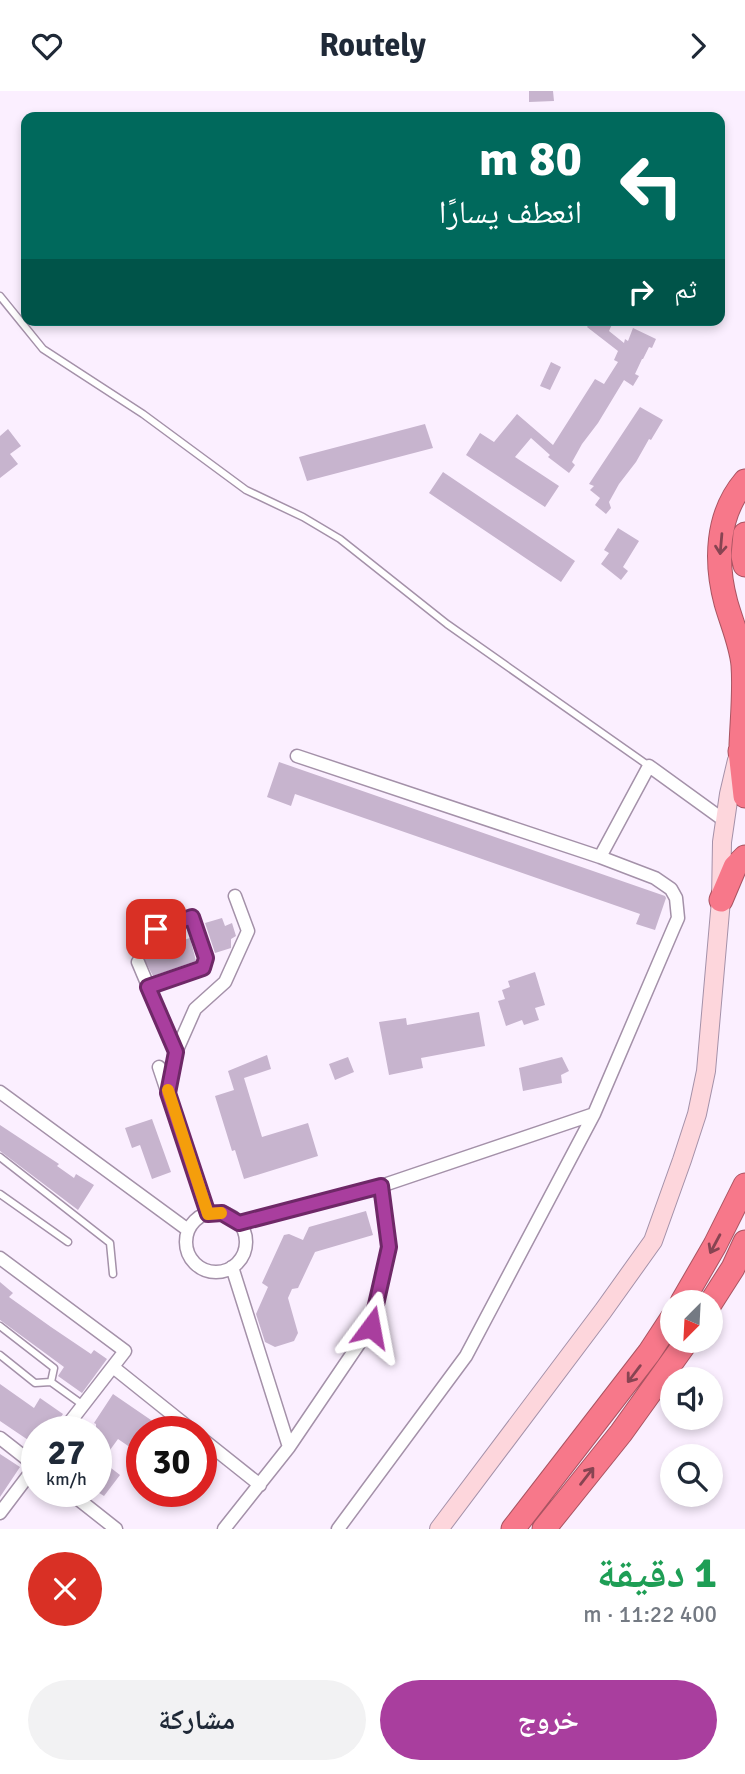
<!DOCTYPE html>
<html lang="ar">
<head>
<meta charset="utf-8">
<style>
  body { margin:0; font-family:Signika,"Noto Naskh Arabic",sans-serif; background:#f2f2f3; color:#1f2937; direction:rtl; height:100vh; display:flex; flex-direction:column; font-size:26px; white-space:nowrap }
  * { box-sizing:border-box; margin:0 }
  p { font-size:23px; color:#747a83 }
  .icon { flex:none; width:38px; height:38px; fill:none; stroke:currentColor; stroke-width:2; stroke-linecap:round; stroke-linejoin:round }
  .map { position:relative; height:1438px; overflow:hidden; direction:ltr }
  .panel { display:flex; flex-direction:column; background:#fff; flex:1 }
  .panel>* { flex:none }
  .hud { position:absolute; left:21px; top:21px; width:704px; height:214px; border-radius:14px; box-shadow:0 4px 10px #0003; direction:rtl; background:#00695c; color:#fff; overflow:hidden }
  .needle { width:46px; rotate:204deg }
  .tools { position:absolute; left:660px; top:1199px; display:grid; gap:14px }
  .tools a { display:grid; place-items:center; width:63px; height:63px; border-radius:50%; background:#fff; box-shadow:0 4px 10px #0003; font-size:35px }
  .speed { position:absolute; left:21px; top:1325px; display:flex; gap:14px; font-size:35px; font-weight:700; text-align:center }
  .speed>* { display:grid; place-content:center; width:91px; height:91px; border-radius:50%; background:#fff; box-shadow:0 4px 10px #0003; line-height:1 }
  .speed small { font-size:18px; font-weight:400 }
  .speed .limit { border:10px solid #d22; background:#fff; color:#111 }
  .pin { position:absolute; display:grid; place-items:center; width:60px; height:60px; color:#fff; margin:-30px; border-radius:14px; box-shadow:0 4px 10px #0006 }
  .me { position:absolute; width:77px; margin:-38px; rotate:13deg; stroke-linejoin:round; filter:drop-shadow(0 0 5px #0008) }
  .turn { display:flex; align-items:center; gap:24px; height:147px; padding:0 28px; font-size:32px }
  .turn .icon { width:91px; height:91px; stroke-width:2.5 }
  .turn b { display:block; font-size:49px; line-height:60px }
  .then { display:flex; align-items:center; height:66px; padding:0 28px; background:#0003; gap:14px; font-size:26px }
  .round { display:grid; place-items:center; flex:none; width:74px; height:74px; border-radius:37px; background:#f2f2f3 }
  .summary { display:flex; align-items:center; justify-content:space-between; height:119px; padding:0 28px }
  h1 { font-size:42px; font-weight:700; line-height:52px; color:#1e9e55 }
  .cta { display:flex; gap:14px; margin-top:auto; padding:14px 28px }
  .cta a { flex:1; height:80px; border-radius:42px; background:#a93e9e; color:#fff; font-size:28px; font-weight:700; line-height:80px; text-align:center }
  .cta a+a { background:#f2f2f3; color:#1f2937 }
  header { display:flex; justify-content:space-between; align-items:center; height:91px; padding:0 28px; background:#fff; font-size:32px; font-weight:700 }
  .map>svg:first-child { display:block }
  .building { fill:#c7b4ce }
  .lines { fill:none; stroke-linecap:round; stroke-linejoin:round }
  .service-casing { stroke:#a491a9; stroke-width:9 }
  .minor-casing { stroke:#a491a9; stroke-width:15 }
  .secondary-casing { stroke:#a491a9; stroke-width:20 }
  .motorway-casing { stroke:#a95462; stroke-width:25 }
  .service { stroke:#fff; stroke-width:6 }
  .minor { stroke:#fff; stroke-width:12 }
  .secondary { stroke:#fdd6dc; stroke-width:18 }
  .motorway { stroke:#f7788a; stroke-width:23 }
  .oneway { stroke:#874452 }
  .route-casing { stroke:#6e2867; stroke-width:18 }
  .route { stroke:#a93e9e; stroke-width:12 }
  .slow { stroke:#f59e0b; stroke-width:12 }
</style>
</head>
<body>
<header><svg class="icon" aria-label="forward" viewBox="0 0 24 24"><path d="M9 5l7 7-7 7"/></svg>Routely<svg class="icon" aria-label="heart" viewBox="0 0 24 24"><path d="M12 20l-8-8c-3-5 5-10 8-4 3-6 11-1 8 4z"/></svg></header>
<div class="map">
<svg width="745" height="1438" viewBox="0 0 745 1438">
  <rect width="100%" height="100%" fill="#fbefff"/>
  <!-- building -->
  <path class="building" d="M 529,0 L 553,0 L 554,10 L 529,11 Z
    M 592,229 L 614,229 L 609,240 L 624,252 L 625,248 L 628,250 L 633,237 L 656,248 L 652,257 L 649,256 L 643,268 L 642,268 L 635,283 L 639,285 L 633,295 L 624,289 L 598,332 L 582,353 L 572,371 L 575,374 L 569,382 L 548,366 L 550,364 L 531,347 L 515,366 L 559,395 L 545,416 L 466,364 L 480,342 L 494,351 L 517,323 L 553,354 L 595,288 L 604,293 L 618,271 L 614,269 L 618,260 L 587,236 Z
    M 551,271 L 561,276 L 550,299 L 540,295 Z
    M 640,316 L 663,329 L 651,349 L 649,348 L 636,371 L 619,393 L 609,411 L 611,417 L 606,423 L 595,414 L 600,407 L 590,399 L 594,395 L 589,393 Z
    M 425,333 L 433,357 L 307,390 L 299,366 Z
    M 8,338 L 21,355 L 10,363 L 18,373 L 0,387 L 0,345 Z
    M 443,381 L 575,470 L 561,491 L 429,402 Z
    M 618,437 L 639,450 L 623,476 L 628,480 L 621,489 L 601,473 L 609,462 L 604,459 Z
    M 279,671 L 665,805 L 666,807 L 655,839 L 636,833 L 640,823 L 295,703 L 291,715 L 267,706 Z
    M 222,827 L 225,835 L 232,832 L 236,845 L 231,848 L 231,857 L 215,862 L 205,832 Z
    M 190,847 L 196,870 L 153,885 L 141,862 Z
    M 535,881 L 545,914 L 535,917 L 539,929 L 524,934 L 522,929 L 506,935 L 498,910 L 505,908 L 502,899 L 510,896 L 508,890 Z
    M 479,921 L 485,955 L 421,967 L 423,977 L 389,984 L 379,931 L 406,927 L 407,934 Z
    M 267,964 L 271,978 L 244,987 L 262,1046 L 308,1032 L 318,1065 L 244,1088 L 235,1059 L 232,1060 L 215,1005 L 234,999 L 228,980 Z
    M 348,966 L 354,981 L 335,989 L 329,973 Z
    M 562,966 L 569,980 L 561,984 L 562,992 L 523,1000 L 519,977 Z
    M 152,1028 L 171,1081 L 152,1088 L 140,1054 L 132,1057 L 125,1037 Z
    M 0,1034 L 59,1073 L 57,1075 L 74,1087 L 76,1083 L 94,1094 L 78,1119 L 0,1060 Z
    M 366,1120 L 373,1144 L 315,1161 L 298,1197 L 292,1198 L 288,1207 L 298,1242 L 294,1250 L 275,1256 L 265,1251 L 256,1223 L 268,1196 L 262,1192 L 284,1144 L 289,1143 L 303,1149 L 309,1136 Z
    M 0,1191 L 13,1202 L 9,1206 L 51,1236 L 91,1263 L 94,1259 L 107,1268 L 82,1302 L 58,1285 L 64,1276 L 0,1229 Z
    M 0,1293 L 34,1317 L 40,1307 L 63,1323 L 51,1340 L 37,1340 L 37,1355 L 0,1330 Z
    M 113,1303 L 167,1340 L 142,1340 L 142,1354 L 137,1361 L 118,1348 L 102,1370 L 120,1384 L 104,1405 L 96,1400 L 96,1333 L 94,1332 Z
    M 0,1363 L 20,1376 L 0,1406 Z"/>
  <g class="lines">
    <!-- service casing -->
    <g class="service-casing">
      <path id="service" d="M 0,205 L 43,258 L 143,323 L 246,399 L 303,426 L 340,448 L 447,533 L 649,675
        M 0,1066 L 110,1152 L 113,1183
        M 0,1103 L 68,1151
        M 0,1235 L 54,1277 L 51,1291 L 35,1292 L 0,1264
        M 51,1291 L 83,1314"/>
    </g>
    <!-- minor casing -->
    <g class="minor-casing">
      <path id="minor" d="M 297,665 L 600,766 L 655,787 L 671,798 L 676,807 L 678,827 L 674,836 L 594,1023 L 466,1265 L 338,1438
        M 600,766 L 649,675 L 725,730
        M 138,871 L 176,961
        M 148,896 L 203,877 L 206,867 L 192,826 L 156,838
        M 159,976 L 208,1123
        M 0,1001 L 188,1139
        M 168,1002 L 176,961 L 195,918 L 225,891 L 248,840 L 235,805
        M186 1151a30 30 0 1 1 60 0a30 30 0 1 1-60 0Z
        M 239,1132 L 381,1095 L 594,1023
        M 0,1167 L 125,1260 L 63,1340
        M 232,1176 L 289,1356
        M 113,1276 L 193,1340
        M 0,1347 L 37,1376
        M 201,1347 L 260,1394
        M 68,1400 L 116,1438
        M 0,1422 L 37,1373
        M 224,1438 L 289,1356 L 371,1235 L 389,1156 L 381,1095"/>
    </g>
    <!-- secondary casing -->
    <g class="secondary-casing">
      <path id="secondary" d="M 439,1438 L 603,1220 L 653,1150 L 682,1069 L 697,1023 L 706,980 L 721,809 L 722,751 L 729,703 L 737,669"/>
    </g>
    <!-- motorway casing -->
    <g class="motorway-casing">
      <path id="motorway" d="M 745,443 L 743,465 L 745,474
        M 741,654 C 742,628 745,601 743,574 C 741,553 732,533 726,512 C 715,471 716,424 745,390
        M 740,660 L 745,705
        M 721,809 L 735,776 L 745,766
        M 682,1211 L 715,1154 L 745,1094
        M 710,1213 L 733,1177 L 745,1151
        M 513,1438 L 649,1262 L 672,1227
        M 544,1438 L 621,1342 L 687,1250"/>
    </g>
    <!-- service -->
    <use href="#service" class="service"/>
    <!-- minor -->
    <use href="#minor" class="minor"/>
    <!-- secondary -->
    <use href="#secondary" class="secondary"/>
    <!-- motorway -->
    <use href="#motorway" class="motorway"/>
  </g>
  <!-- one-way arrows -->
  <defs><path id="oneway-shaft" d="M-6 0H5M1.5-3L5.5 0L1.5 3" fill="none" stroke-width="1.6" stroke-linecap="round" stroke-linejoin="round" transform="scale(1.75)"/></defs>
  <g class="oneway">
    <use href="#oneway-shaft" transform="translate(721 453) rotate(95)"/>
    <use href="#oneway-shaft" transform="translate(715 1153) rotate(118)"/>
    <use href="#oneway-shaft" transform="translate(634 1283) rotate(127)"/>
    <use href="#oneway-shaft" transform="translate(587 1385) rotate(-52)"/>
  </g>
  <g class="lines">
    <!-- route casing -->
    <g class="route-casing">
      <path id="route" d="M 156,838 L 192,826 L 206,867 L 203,877 L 148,896 L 176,961 L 168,1002 L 208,1123 L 222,1122 L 239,1132 L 381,1095 L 389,1156 L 371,1236"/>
    </g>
    <!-- route -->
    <use href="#route" class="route"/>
    <!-- slow -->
    <path class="slow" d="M 168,999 L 208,1123 L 221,1122"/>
  </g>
</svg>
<div class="tools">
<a><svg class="needle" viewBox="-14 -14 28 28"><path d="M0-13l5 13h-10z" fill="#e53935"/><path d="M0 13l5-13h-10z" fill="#747a83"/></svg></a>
<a><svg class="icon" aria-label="sound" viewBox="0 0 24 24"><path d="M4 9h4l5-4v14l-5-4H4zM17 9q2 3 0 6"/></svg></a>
<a><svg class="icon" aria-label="search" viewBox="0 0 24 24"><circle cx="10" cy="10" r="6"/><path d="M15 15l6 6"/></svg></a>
</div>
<div class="speed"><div>27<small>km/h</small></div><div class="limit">30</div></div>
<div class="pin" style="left:156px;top:838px;background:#d93025"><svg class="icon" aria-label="arrive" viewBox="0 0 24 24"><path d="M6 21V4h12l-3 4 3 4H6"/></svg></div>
<svg class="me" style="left:371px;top:1236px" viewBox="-20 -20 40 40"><path d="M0-17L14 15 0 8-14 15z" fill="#a93e9e" stroke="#fff" stroke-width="4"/></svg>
<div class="hud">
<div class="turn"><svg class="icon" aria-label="left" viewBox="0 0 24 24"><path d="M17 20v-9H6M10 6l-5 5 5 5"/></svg><div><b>80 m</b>انعطف يسارًا</div></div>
<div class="then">ثم<svg class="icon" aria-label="right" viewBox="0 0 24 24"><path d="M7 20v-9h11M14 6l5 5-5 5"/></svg></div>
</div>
</div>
<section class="panel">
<div class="summary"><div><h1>1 دقيقة</h1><p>400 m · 11:22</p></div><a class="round" style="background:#d93025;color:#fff"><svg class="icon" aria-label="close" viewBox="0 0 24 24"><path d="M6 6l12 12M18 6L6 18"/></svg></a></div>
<div class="cta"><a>خروج</a><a>مشاركة</a></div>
</section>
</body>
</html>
